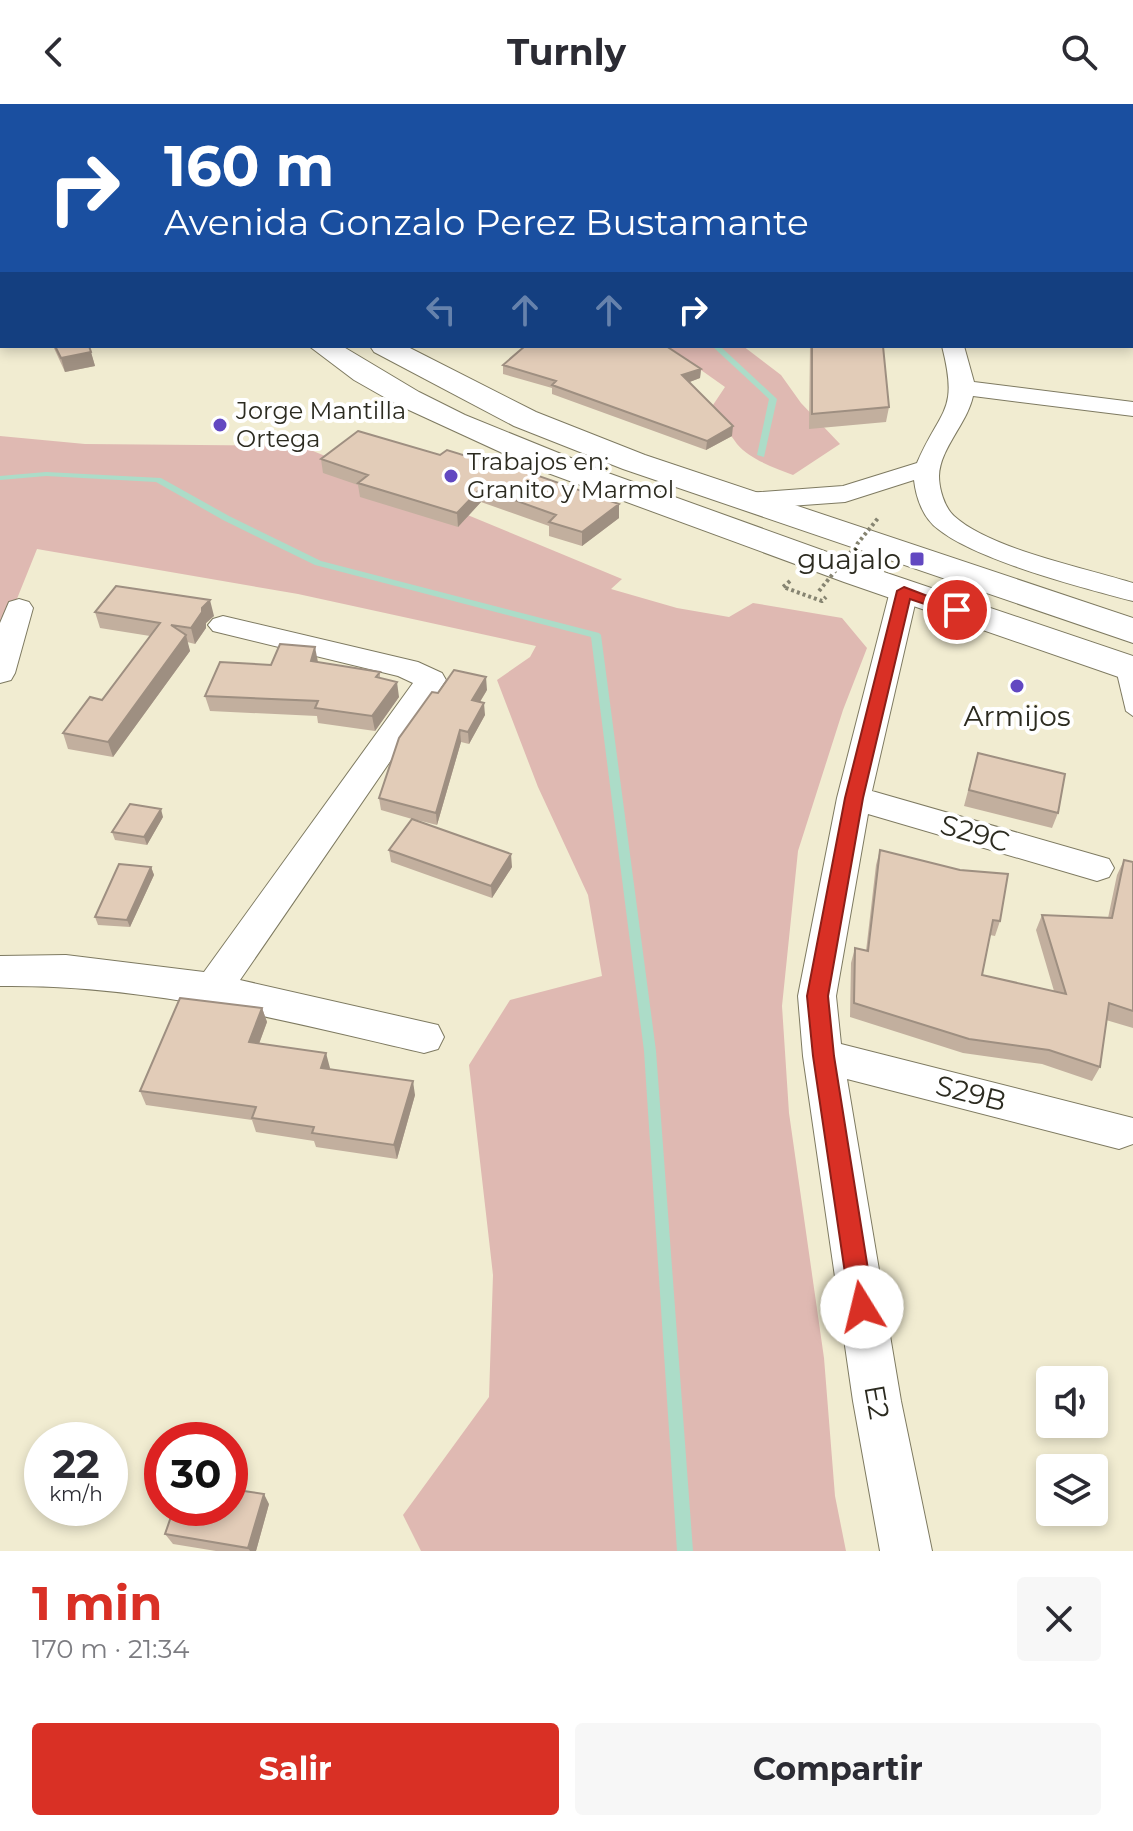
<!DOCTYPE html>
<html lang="es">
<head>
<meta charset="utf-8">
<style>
  body { margin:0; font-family:Montserrat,sans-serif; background:#f7f7f7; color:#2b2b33; height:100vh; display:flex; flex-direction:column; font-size:30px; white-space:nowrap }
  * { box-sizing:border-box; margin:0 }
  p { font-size:26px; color:#7c7c81 }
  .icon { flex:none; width:44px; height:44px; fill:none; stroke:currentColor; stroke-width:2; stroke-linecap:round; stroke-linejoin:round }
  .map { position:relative; height:1447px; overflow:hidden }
  .drawer { display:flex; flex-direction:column; background:#fff; flex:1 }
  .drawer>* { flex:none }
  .hud { position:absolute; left:0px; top:0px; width:1134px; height:244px; box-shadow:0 4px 12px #0003; background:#1a4fa0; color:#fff; overflow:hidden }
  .tools { position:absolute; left:1036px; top:1262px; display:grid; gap:16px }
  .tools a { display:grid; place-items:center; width:72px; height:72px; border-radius:8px; background:#fff; box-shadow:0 4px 12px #0003; font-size:40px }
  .speed { position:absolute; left:24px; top:1318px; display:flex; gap:16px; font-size:40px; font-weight:700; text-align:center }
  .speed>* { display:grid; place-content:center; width:104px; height:104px; border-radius:50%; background:#fff; box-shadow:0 4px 12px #0003; line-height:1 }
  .speed small { font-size:20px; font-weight:400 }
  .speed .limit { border:12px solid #d22; background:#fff; color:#111 }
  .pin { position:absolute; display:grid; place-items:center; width:68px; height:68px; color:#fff; margin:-34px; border:4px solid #fff; border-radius:50%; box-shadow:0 2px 8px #0007 }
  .me { position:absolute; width:88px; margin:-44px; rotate:351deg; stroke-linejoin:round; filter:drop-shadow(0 0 6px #0008) }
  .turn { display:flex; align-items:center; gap:28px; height:168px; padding:0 32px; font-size:36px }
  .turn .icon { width:104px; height:104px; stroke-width:2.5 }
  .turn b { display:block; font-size:56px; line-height:68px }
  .lanes { display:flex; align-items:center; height:76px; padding:0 32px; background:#0003; justify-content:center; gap:40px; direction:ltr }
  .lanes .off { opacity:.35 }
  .round { display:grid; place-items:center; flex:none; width:84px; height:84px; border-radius:8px; background:#f7f7f7 }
  .headline { display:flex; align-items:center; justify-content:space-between; height:136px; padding:0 32px }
  h1 { font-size:48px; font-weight:700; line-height:60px; color:#d93025 }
  .primary-button { display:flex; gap:16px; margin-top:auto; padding:16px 32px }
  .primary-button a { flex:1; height:92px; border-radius:8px; background:#d93025; color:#fff; font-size:32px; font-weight:700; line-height:92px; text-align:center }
  .primary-button a+a { background:#f7f7f7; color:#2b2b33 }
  header { display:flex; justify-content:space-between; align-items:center; height:104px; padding:0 32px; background:#fff; font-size:36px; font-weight:700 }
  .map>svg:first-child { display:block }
  .green { fill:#dfb9b2 }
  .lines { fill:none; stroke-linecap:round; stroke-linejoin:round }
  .stream { fill:#acdcc8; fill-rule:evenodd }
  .service-casing { stroke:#7e7a61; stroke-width:2 }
  .minor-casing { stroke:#7e7a61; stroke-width:2 }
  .primary-casing { stroke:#7e7a61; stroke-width:2 }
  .path { stroke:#868471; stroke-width:4; stroke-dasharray:3 3; stroke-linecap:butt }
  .service { fill:#fff; fill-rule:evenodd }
  .minor { fill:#fff; fill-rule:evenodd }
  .primary { fill:#fff; fill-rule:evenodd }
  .path-bridge { stroke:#868471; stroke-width:4; stroke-dasharray:3 3; stroke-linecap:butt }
  .wall { fill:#c2af9e }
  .shaded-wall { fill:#9e8f81 }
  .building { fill:#e2ccb8; stroke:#9e8f81; stroke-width:2 }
  .route { fill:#d93025; stroke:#8d1f18; stroke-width:2 }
  .poi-dot { fill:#6248c1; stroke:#fff; stroke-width:3 }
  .labels { text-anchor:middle; stroke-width:8; stroke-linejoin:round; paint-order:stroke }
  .far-poi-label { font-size:24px; fill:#2c2b20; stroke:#fff; text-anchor:start }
  .poi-label { font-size:28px; fill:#2c2b20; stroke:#fff; text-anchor:end }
  .street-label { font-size:28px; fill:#2c2b20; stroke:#fff }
</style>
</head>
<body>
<header><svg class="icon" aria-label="back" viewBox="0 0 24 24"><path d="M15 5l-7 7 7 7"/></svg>Turnly<svg class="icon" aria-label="search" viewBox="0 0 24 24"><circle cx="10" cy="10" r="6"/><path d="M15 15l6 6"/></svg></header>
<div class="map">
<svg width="1133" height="1447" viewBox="0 0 1133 1447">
  <rect width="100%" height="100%" fill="#f1ecd1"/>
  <!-- green -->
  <path class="green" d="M 646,242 L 743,242 L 781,271 L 801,299 L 840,340 L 793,371 C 775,364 749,355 737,340 C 728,328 721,316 711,304 L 725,283 L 684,254 Z
    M 0,332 L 85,340 L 301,342 L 622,475 L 611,485 L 677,504 L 729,513 L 753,499 L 842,514 L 867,544 L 843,606 L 798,747 L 782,902 L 789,1009 L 824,1254 L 835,1392 L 846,1447 L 421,1447 L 403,1411 L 489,1293 L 493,1171 L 469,961 L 510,896 L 602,872 L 588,791 L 538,683 L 497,576 L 530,553 L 536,542 L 298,490 L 37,445 L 0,537 Z"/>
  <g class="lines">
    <!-- stream -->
    <path class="stream" d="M 322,0 L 328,0 L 329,2 L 323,2 Z
      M 1132,15 L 1133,15 L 1133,19 L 1132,19 Z
      M 1132,48 L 1133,49 L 1133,54 L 1132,53 Z
      M 1132,97 L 1133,97 L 1132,102 Z
      M 1132,130 L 1133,130 L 1133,135 L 1132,135 Z
      M 712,242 L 720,242 L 777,295 L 764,353 L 757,351 L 769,295 Z
      M 46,368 L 161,374 L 229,412 L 321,457 L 599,529 L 601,531 L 656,947 L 693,1447 L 677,1447 L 644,947 L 591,533 L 315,461 L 223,416 L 156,378 L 46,372 L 0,376 L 0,372 Z"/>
    <!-- service casing -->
    <g class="service-casing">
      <path id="service" d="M 1122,556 L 1129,561 L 1133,577 L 1133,612 L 1126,607 L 1115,561 Z"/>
    </g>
    <!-- minor casing -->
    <g class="minor-casing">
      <path id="minor" d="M 748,0 L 808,0 L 809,2 L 749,2 Z
        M 900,0 L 916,0 L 916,2 L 900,2 Z
        M 0,155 L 2,155 L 0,169 Z
        M 942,242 L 964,242 L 974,278 L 1133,298 L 1133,312 L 973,292 C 967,320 940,344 939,372 C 939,384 944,403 954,412 C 990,445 1085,464 1133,479 L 1133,497 C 1083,484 976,456 938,425 C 923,414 916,394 914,376 L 845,398 L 747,405 L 738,403 L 734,397 L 738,391 L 747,389 L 843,382 L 917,359 C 941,303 959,309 942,242 Z
        M 904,478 L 914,481 L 918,487 L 872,687 L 1109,755 L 1114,764 L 1109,773 L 1097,777 L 868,710 L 836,892 L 841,940 L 1133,1014 L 1133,1040 L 1119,1045 L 847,975 L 901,1297 L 932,1447 L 880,1447 L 853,1297 L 803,952 L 798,892 L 837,694 L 890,487 L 894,481 Z
        M 19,495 L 29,498 L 33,504 L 15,569 L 11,576 L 0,579 L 0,519 L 9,498 Z
        M 223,512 L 418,558 L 442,569 L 446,576 L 240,876 L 438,921 L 444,933 L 438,945 L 424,949 C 282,916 147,880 0,882 L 0,852 L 66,851 L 204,868 L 413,579 L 398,572 L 213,527 L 208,521 L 213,515 Z"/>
    </g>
    <!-- primary casing -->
    <g class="primary-casing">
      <path id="primary" d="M 178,0 L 200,0 L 201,2 L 179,2 Z
        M 211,0 L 233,0 L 233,2 L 211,2 Z
        M 309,242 L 342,242 L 419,288 L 465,311 L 608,369 L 869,463 L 1133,552 L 1133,578 L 844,478 L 537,365 L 398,301 L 354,276 Z
        M 370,242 L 406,242 L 536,308 L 645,351 L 1133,514 L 1133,539 L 623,365 L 514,322 L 374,248 Z"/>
    </g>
    <!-- path -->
    <path class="path" d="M 790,477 L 783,483 L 822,497 L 826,493"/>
    <!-- service -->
    <use href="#service" class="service"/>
    <!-- minor -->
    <use href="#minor" class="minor"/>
    <!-- primary -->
    <use href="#primary" class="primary"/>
    <!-- path-bridge -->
    <path class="path-bridge" d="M 819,487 L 879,413"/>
  </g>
  <!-- wall -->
  <path class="wall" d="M 53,242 L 89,242 L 95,262 L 65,268 Z
    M 810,242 L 883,242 L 889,303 L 886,318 L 809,325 Z
    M 503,261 L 701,265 L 700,274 L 689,278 L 732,332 L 706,346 L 552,290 L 552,284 L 503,270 Z
    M 358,327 L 619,414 L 582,442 L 549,432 L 549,422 L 481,398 L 458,423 L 360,393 L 358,381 L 323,369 L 321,355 Z
    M 95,508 L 214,512 L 206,519 L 206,524 L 195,540 L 187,538 L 190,547 L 113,653 L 68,645 L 63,629 L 102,596 L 150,532 L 100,524 Z
    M 318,558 L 380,568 L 380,574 L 399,593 L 375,627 L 318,619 L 317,612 L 210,607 L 205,592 L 271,561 Z
    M 487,586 L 480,598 L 485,611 L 469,640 L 461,638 L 437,721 L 413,715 L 512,763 L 492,794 L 391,758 L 389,746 L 412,715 L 381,706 L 379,694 Z
    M 978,649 L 1058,709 L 1052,724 L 964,702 Z
    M 163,713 L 147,741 L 115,736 L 112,728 Z
    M 880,746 L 1000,817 L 995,832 L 990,831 L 982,871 L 1054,887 L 1036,826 L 1042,811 L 1108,814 L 1117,771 L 1124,756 L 1133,758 L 1133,924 L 1106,916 L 1100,963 L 1092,977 L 1042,960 L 963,949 L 850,913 L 851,859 L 855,844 L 866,847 L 876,761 Z
    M 151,763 L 154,771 L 130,823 L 98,821 L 95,813 Z
    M 262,904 L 267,918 L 259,940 L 330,964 L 329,965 L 415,991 L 397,1055 L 316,1043 L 314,1037 L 256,1028 L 252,1016 L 146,1001 L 140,987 Z
    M 269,1400 L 256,1447 L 216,1447 L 173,1440 L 165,1430 Z"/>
  <!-- shaded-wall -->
  <path class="shaded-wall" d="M 0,0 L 60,0 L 61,2 L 2,2 L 2,9 L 0,9 Z
    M 91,248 L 95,262 L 65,268 L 61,254 Z
    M 701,265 L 700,274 L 682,281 L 682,271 Z
    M 733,322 L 732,332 L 706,346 L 707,337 Z
    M 481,384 L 481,398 L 458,423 L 457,409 Z
    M 619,400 L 619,414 L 582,442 L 582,428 Z
    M 210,496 L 214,512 L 206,519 L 206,524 L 195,540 L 191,524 L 202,504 Z
    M 186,531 L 190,547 L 113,653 L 108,638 Z
    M 315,543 L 318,558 L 311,557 Z
    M 486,573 L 487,586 L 473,609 L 472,596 Z
    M 397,578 L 399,593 L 375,627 L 372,612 Z
    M 484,599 L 485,611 L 469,640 L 468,628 Z
    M 460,626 L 461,638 L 437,721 L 436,709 Z
    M 161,705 L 163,713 L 147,741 L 144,733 Z
    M 511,750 L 512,763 L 492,794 L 491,782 Z
    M 151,763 L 154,771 L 130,823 L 127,816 Z
    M 262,904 L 267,918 L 254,953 L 249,938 Z
    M 326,949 L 330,964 L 325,978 L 321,964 Z
    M 413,977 L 415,991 L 397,1055 L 394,1041 Z
    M 264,1390 L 269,1400 L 256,1447 L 250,1447 L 248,1444 Z"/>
  <!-- building -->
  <path class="building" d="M 59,0 L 145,0 L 146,1 L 129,2 L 59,2 Z
    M 421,0 L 655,0 L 654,2 L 420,2 Z
    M 55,242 L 89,242 L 91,248 L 61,254 Z
    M 525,242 L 666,242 L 701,265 L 682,271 L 733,322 L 707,337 L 552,281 L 556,277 L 503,261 Z
    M 812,242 L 883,242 L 889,303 L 812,310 Z
    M 358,327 L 440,351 L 447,346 L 492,360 L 496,357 L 619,400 L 582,428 L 549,418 L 556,411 L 481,384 L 457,409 L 358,379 L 368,371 L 321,355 Z
    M 116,482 L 210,496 L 202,504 L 202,508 L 191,524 L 171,521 L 186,531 L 108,638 L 63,629 L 90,593 L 102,596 L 160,519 L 95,508 Z
    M 280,540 L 315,543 L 311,557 L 380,568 L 376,573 L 397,578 L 372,612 L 315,604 L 318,597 L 205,592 L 220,558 L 271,561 Z
    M 454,566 L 486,573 L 472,596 L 484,599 L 468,628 L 460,626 L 436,709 L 379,694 L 399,634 L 432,588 L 438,589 Z
    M 978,649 L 1065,670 L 1058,709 L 969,686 Z
    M 130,700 L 161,705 L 144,733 L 112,728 Z
    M 412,715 L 511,750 L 491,782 L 389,746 Z
    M 880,746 L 960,766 L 1008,770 L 1000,817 L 993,816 L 982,871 L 1066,890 L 1042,811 L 1112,814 L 1124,756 L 1133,758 L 1133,907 L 1109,899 L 1100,963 L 1049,946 L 969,935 L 854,899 L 855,844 L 868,847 Z
    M 119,760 L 151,763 L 127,816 L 95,813 Z
    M 180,894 L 262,904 L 249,938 L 326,949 L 321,964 L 413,977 L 394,1041 L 312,1029 L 314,1023 L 252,1014 L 256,1003 L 140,987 Z
    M 230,1385 L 264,1390 L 248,1444 L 165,1430 L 174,1404 L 230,1404 Z"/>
  <!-- route -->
  <path class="route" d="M 904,483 L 964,506 L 957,511 L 910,495 L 863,694 L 828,892 L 834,952 L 874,1203 L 871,1211 L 862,1215 L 853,1211 L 850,1203 L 813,952 L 807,892 L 845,694 L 897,487 Z"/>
  <!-- markers -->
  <g class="poi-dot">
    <circle cx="220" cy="321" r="8"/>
    <circle cx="451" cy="372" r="8"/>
    <rect x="909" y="447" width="16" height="16" rx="4"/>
    <circle cx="1017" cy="582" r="8"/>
  </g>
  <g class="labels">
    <!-- far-poi labels -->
    <g class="far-poi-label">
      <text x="236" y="315">Jorge Mantilla<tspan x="236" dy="28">Ortega</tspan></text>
      <text x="467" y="366">Trabajos en:<tspan x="467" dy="28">Granito y Marmol</tspan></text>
    </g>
    <!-- poi labels -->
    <g class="poi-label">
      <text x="901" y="465">guajalo</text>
      <text x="1017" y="622" text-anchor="middle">Armijos</text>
    </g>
    <!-- street labels -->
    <g class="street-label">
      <text transform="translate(975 729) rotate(16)" y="10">S29C</text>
      <text transform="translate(971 989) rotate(14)" y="10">S29B</text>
      <text transform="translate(877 1298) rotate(80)" y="10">E2</text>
    </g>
  </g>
</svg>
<div class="tools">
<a><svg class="icon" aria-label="sound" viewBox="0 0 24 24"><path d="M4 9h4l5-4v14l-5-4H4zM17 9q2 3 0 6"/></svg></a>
<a><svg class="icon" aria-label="layers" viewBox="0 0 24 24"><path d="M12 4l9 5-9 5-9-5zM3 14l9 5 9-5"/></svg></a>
</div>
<div class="speed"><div>22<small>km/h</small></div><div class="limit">30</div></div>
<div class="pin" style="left:957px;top:506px;background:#d93025"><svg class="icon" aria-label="arrive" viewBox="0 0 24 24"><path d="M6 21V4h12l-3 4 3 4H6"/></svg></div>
<svg class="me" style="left:862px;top:1203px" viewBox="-20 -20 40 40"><circle r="19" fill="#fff"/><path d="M0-13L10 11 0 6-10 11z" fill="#d93025"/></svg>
<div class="hud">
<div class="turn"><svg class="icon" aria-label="right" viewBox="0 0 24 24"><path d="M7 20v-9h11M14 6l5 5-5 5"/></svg><div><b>160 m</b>Avenida Gonzalo Perez Bustamante</div></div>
<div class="lanes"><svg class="icon off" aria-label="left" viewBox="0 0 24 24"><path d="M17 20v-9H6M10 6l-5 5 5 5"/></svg><svg class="icon off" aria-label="ahead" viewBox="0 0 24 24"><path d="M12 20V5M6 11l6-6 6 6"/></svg><svg class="icon off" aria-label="ahead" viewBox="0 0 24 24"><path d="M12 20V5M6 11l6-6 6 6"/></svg><svg class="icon" aria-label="right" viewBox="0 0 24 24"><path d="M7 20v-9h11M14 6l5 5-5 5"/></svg></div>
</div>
</div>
<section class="drawer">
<div class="headline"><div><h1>1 min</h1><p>170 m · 21:34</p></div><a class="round"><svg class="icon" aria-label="close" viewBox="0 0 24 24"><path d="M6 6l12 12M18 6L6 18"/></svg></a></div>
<div class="primary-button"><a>Salir</a><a>Compartir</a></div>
</section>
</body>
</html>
